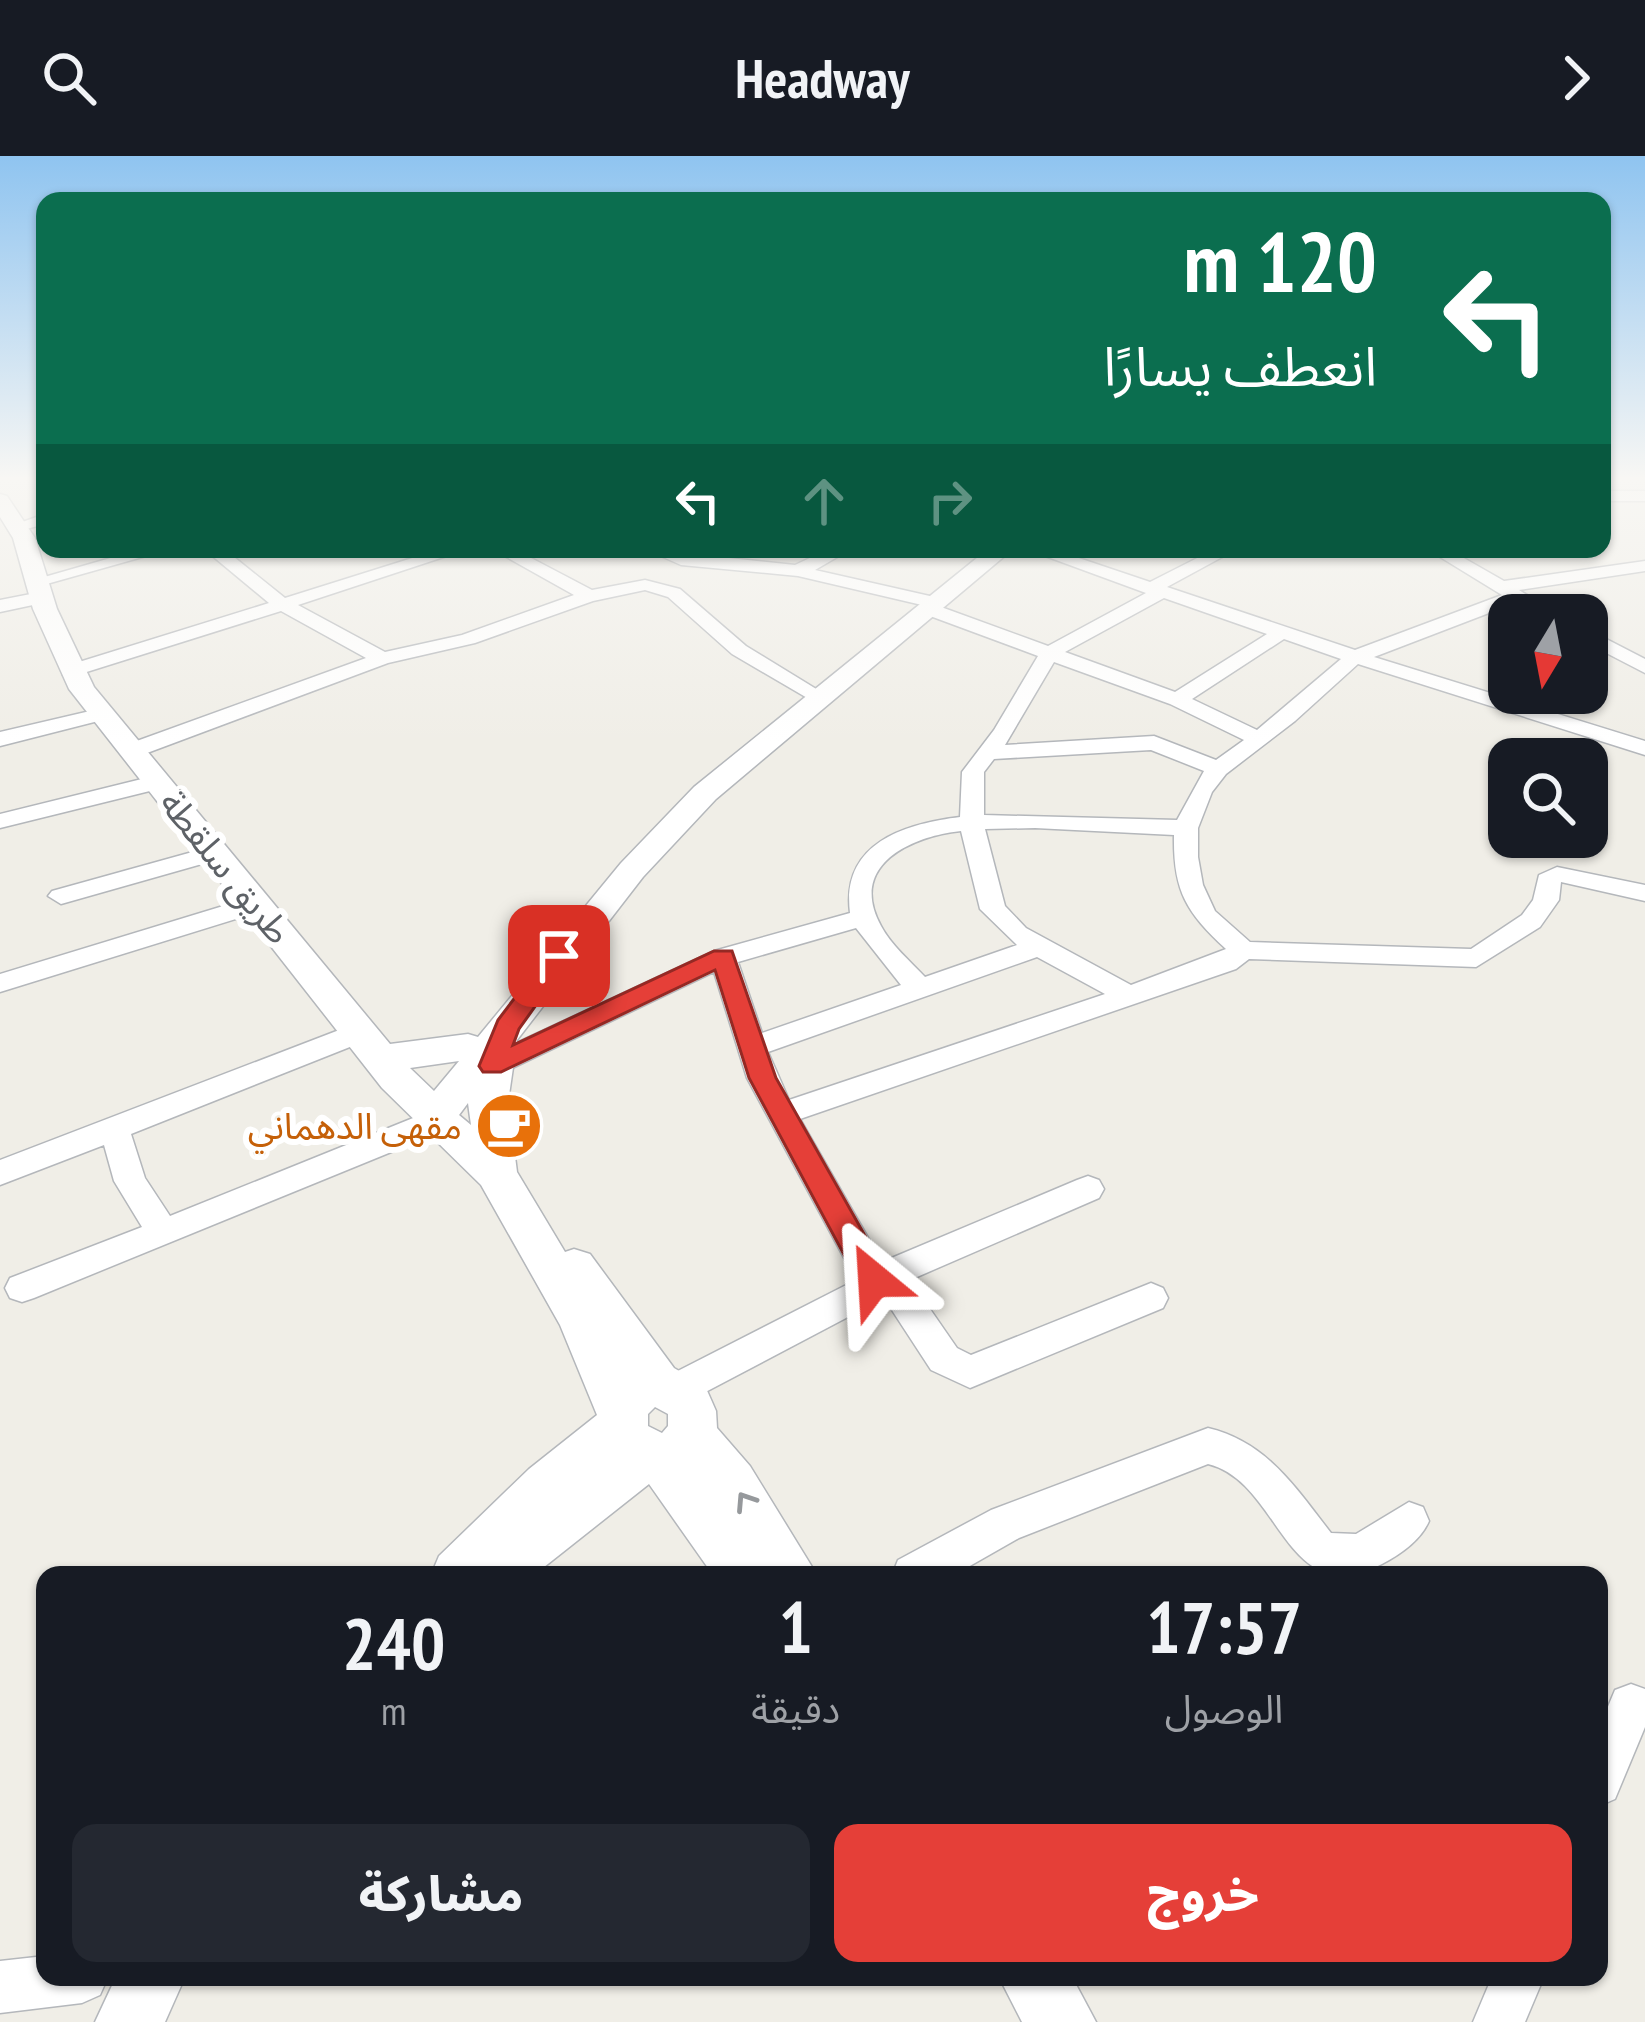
<!DOCTYPE html>
<html lang="ar">
<head>
<meta charset="utf-8">
<style>
  body { margin:0; font-family:"PT Sans Narrow","Noto Sans Arabic",sans-serif; background:#242831; color:#f1f3f6; direction:rtl; height:100vh; display:flex; flex-direction:column; font-size:45px; white-space:nowrap }
  * { box-sizing:border-box; margin:0 }
  p { font-size:39px; color:#9ea1a6 }
  .icon { flex:none; width:66px; height:66px; fill:none; stroke:currentColor; stroke-width:2; stroke-linecap:round; stroke-linejoin:round }
  .map { position:relative; flex:1; overflow:hidden; direction:ltr }
  .side { position:absolute; left:36px; top:1410px; width:1572px; height:420px; display:flex; flex-direction:column; background:#171b24; border-radius:24px; box-shadow:0 3px 9px #0004; direction:rtl }
  .side>* { flex:none }
  .guide { position:absolute; left:36px; top:36px; width:1575px; height:366px; border-radius:24px; box-shadow:0 3px 9px #0004; direction:rtl; background:#0b6e4f; color:#fff; overflow:hidden }
  .needle { width:78px; rotate:190deg }
  .controls { position:absolute; left:1488px; top:438px; display:grid; gap:24px }
  .controls a { display:grid; place-items:center; width:120px; height:120px; border-radius:24px; background:#171b24; box-shadow:0 3px 9px #0004; font-size:60px }
  .pin { position:absolute; display:grid; place-items:center; width:102px; height:102px; color:#fff; margin:-51px; border-radius:24px; box-shadow:0 6px 18px #0006 }
  .me { position:absolute; width:132px; margin:-66px; rotate:333deg; stroke-linejoin:round; filter:drop-shadow(0 0 9px #0008) }
  .turn { display:flex; align-items:center; gap:42px; height:252px; padding:0 36px; font-size:54px }
  .turn .icon { width:156px; height:156px; stroke-width:2.5 }
  .turn b { display:block; font-size:84px; line-height:102px }
  .lanes { display:flex; align-items:center; height:114px; padding:0 36px; background:#0003; justify-content:center; gap:60px; direction:ltr }
  .lanes .off { opacity:.35 }
  .eta { display:flex; justify-content:space-evenly; align-items:center; height:204px; text-align:center }
  .eta b { font-size:72px; font-weight:800; line-height:84px }
  .action { display:flex; gap:24px; margin-top:auto; padding:24px 36px }
  .action a { flex:1; height:138px; border-radius:24px; background:#e53f38; color:#fff; font-size:48px; font-weight:800; line-height:138px; text-align:center }
  .action a+a { background:#242831; color:#f1f3f6 }
  header { display:flex; justify-content:space-between; align-items:center; height:156px; padding:0 36px; background:#171b24; font-size:54px; font-weight:800 }
  .map>svg:first-child { display:block }
  .lines { fill:none; stroke-linecap:round; stroke-linejoin:round }
  .minor-casing { stroke:#b4b7bb; stroke-width:3 }
  .tertiary-casing { stroke:#b4b7bb; stroke-width:3 }
  .minor { fill:#fff; fill-rule:evenodd }
  .tertiary { fill:#fff; fill-rule:evenodd }
  .oneway { stroke:#96999c }
  .route { fill:#e53f38; stroke:#952924; stroke-width:3 }
  .labels { text-anchor:middle; stroke-width:12; stroke-linejoin:round; paint-order:stroke }
  .street-label { font-size:36px; fill:#5e6267; stroke:#fff }
  .food-label { font-size:36px; fill:#c56008; stroke:#fff; text-anchor:end }
</style>
</head>
<body>
<header><svg class="icon" aria-label="forward" viewBox="0 0 24 24"><path d="M9 5l7 7-7 7"/></svg>Headway<svg class="icon" aria-label="search" viewBox="0 0 24 24"><circle cx="10" cy="10" r="6"/><path d="M15 15l6 6"/></svg></header>
<div class="map">
<svg width="1645" height="1866" viewBox="0 0 1645 1866">
  <rect width="100%" height="100%" fill="#f0eee7"/>
  <g class="lines">
    <!-- minor casing -->
    <g class="minor-casing">
      <path id="minor" d="M 1602,335 L 1645,335 L 1645,345 L 1602,345 Z
        M 45,358 L 45,368 L 19,375 L 11,370 Z
        M 142,393 L 171,393 L 36,431 L 27,426 Z
        M 204,393 L 224,393 L 285,442 L 441,393 L 468,393 L 298,449 L 385,496 L 462,479 L 574,439 L 492,393 L 514,393 L 592,434 L 645,424 L 680,433 L 746,490 L 826,539 L 809,543 L 732,498 L 668,441 L 645,434 L 593,445 L 475,487 L 388,507 L 139,600 L 123,600 L 123,590 L 366,502 L 281,455 L 77,519 L 63,519 L 63,511 L 269,447 Z
        M 645,393 L 795,409 L 829,393 L 851,393 L 815,414 L 943,443 L 941,451 L 1048,490 L 1146,437 L 1026,393 L 1052,393 L 1150,426 L 1215,393 L 1237,393 L 1167,431 L 1355,494 L 1502,439 L 1427,393 L 1448,393 L 1504,425 L 1645,405 L 1645,415 L 1519,434 L 1559,459 L 1537,459 L 1515,447 L 1374,501 L 1645,585 L 1645,599 L 1358,508 L 1295,565 L 1226,618 L 1212,636 L 1198,672 L 1198,701 L 1203,729 L 1215,755 L 1250,786 L 1471,793 L 1522,759 L 1533,744 L 1539,719 L 1557,711 L 1645,729 L 1645,745 L 1561,726 L 1559,744 L 1540,771 L 1476,811 L 1249,803 L 1236,813 L 800,963 L 882,1106 L 1077,1024 L 1088,1020 L 1099,1024 L 1104,1033 L 1099,1042 L 910,1124 L 957,1192 L 971,1199 L 1151,1127 L 1163,1132 L 1168,1142 L 1163,1152 L 970,1232 L 931,1214 L 884,1142 L 677,1251 L 664,1246 L 658,1234 L 664,1222 L 856,1124 L 747,922 L 714,816 L 502,917 L 492,920 L 477,910 L 482,903 L 714,795 L 850,757 C 841,687 904,668 960,661 L 962,616 L 994,574 L 1038,500 L 922,457 L 922,449 L 798,420 L 681,409 ZM 1164,442 L 1267,478 L 1175,536 L 1065,496 ZM 1284,483 L 1341,503 L 1257,574 L 1192,543 ZM 1054,506 L 1170,548 L 1244,584 L 1216,604 L 1154,580 L 1005,589 ZM 1151,594 L 1204,615 L 1177,664 L 984,659 L 984,616 L 994,603 ZM 1035,672 L 1174,679 C 1173,735 1186,756 1226,793 L 1131,829 L 1026,772 L 1005,750 L 985,673 ZM 961,675 L 980,753 L 1017,789 L 925,821 C 910,805 891,789 881,770 C 847,708 913,680 961,675 ZM 856,772 L 901,829 L 762,877 L 738,806 ZM 1037,801 L 1105,838 L 789,944 L 768,896 Z
        M 41,436 L 50,442 L 47,446 L 0,456 L 0,444 Z
        M 1587,473 L 1645,503 L 1645,517 L 1587,487 Z
        M 103,552 L 110,554 L 110,562 L 0,590 L 0,576 Z
        M 158,619 L 166,621 L 166,631 L 0,672 L 0,658 Z
        M 214,690 L 226,697 L 223,702 L 61,748 L 48,740 L 52,735 Z
        M 256,740 L 269,748 L 265,754 L 0,836 L 0,818 Z
        M 360,866 L 374,876 L 370,883 L 131,978 L 145,1022 L 170,1060 L 428,956 L 450,956 L 454,964 L 450,972 L 34,1142 L 22,1146 L 10,1142 L 5,1132 L 10,1122 L 142,1071 L 114,1025 L 104,989 L 0,1029 L 0,1004 Z
        M 1208,1272 C 1267,1286 1296,1332 1331,1377 L 1356,1378 L 1409,1346 L 1423,1351 L 1429,1365 C 1421,1384 1401,1398 1382,1408 C 1284,1458 1282,1326 1208,1308 L 1019,1382 L 954,1419 L 892,1419 L 898,1404 L 991,1354 Z
        M 1631,1528 L 1645,1533 L 1645,1571 L 1615,1643 L 1599,1650 L 1599,1572 L 1615,1534 Z
        M 45,1800 L 45,1821 L 108,1821 L 100,1839 L 82,1847 L 0,1857 L 0,1805 Z
        M 1492,1821 L 1544,1821 L 1525,1866 L 1473,1866 Z"/>
    </g>
    <!-- tertiary casing -->
    <g class="tertiary-casing">
      <path id="tertiary" d="M 0,338 L 7,340 L 35,382 L 57,453 L 94,531 L 390,888 L 468,878 L 478,881 L 621,707 L 694,631 L 988,393 L 1013,393 L 716,643 L 643,721 L 517,884 L 508,946 L 517,1016 L 565,1096 L 574,1093 L 590,1098 L 674,1212 L 705,1230 L 716,1255 L 717,1272 L 750,1310 L 817,1419 L 713,1419 L 649,1328 L 534,1419 L 431,1419 L 439,1400 L 529,1313 L 597,1259 L 560,1169 L 481,1029 L 382,932 L 69,533 L 33,453 L 13,382 L 0,361 ZM 459,905 L 434,935 L 410,912 ZM 468,947 L 471,969 L 459,959 ZM 655,1251 L 668,1258 L 668,1270 L 662,1277 L 648,1270 L 648,1258 Z
        M 116,1821 L 185,1821 L 165,1866 L 95,1866 Z
        M 999,1821 L 1072,1821 L 1096,1866 L 1022,1866 Z"/>
    </g>
    <!-- minor -->
    <use href="#minor" class="minor"/>
    <!-- tertiary -->
    <use href="#tertiary" class="tertiary"/>
  </g>
  <!-- one-way arrows -->
  <defs><path id="oneway-chevron" d="M-2-3.5L2.5 0L-2 3.5" fill="none" stroke-width="1.6" stroke-linecap="round" stroke-linejoin="round" transform="scale(3)"/></defs>
  <use class="oneway" href="#oneway-chevron" transform="translate(745 1345) rotate(-123)"/>
  <!-- sky -->
  <linearGradient id="sky" x2="0" y2="1"><stop stop-color="#8fc4f0"/><stop offset="0.55" stop-color="#f8f7f4"/><stop offset="1" stop-color="#f8f7f4" stop-opacity="0"/></linearGradient>
  <rect width="1645" height="586" fill="url(#sky)"/>
  <!-- route -->
  <path class="route" d="M 559,792 L 571,800 L 519,873 L 513,889 L 714,795 L 732,795 L 776,922 L 885,1115 L 890,1124 L 885,1134 L 874,1137 L 863,1134 L 749,922 L 715,814 L 501,916 L 483,916 L 479,910 L 498,864 L 551,794 Z"/>
  <!-- icons -->
  <defs>
    <g id="cafe-disc" transform="scale(3.45)"><circle r="9.5" fill="#e8710a" stroke="#fff"/><path d="M-5.5-4.5H6V0H3Q3 3.5 0 3.5H-2.5Q-5.5 3.5-5.5 0ZM3-3.2v2h1.7v-2ZM-6 4.5H4V6H-6Z" fill="#fff"/></g>
  </defs>
  <g fill-rule="evenodd">
    <use href="#cafe-disc" x="509" y="970"/>
  </g>
  <g class="labels">
    <!-- street labels -->
    <g class="street-label">
      <text transform="translate(226 711) rotate(51)" y="13">طريق سلقطة</text>
    </g>
    <!-- food labels -->
    <g class="food-label">
      <text x="462" y="983">مقهى الدهماني</text>
    </g>
  </g>
</svg>
<div class="controls">
<a><svg class="needle" viewBox="-14 -14 28 28"><path d="M0-13l5 13h-10z" fill="#e53935"/><path d="M0 13l5-13h-10z" fill="#9ea1a6"/></svg></a>
<a><svg class="icon" aria-label="search" viewBox="0 0 24 24"><circle cx="10" cy="10" r="6"/><path d="M15 15l6 6"/></svg></a>
</div>
<div class="pin" style="left:559px;top:800px;background:#d93025"><svg class="icon" aria-label="arrive" viewBox="0 0 24 24"><path d="M6 21V4h12l-3 4 3 4H6"/></svg></div>
<svg class="me" style="left:874px;top:1124px" viewBox="-20 -20 40 40"><path d="M0-17L14 15 0 8-14 15z" fill="#e53f38" stroke="#fff" stroke-width="4"/></svg>
<div class="guide">
<div class="turn"><svg class="icon" aria-label="left" viewBox="0 0 24 24"><path d="M17 20v-9H6M10 6l-5 5 5 5"/></svg><div><b>120 m</b>انعطف يسارًا</div></div>
<div class="lanes"><svg class="icon" aria-label="left" viewBox="0 0 24 24"><path d="M17 20v-9H6M10 6l-5 5 5 5"/></svg><svg class="icon off" aria-label="ahead" viewBox="0 0 24 24"><path d="M12 20V5M6 11l6-6 6 6"/></svg><svg class="icon off" aria-label="right" viewBox="0 0 24 24"><path d="M7 20v-9h11M14 6l5 5-5 5"/></svg></div>
</div>
<section class="side">
<div class="eta">
<div><b>17:57</b><p>الوصول</p></div>
<div><b>1</b><p>دقيقة</p></div>
<div><b>240</b><p>m</p></div>
</div>
<div class="action"><a>خروج</a><a>مشاركة</a></div>
</section>
</div>
</body>
</html>
